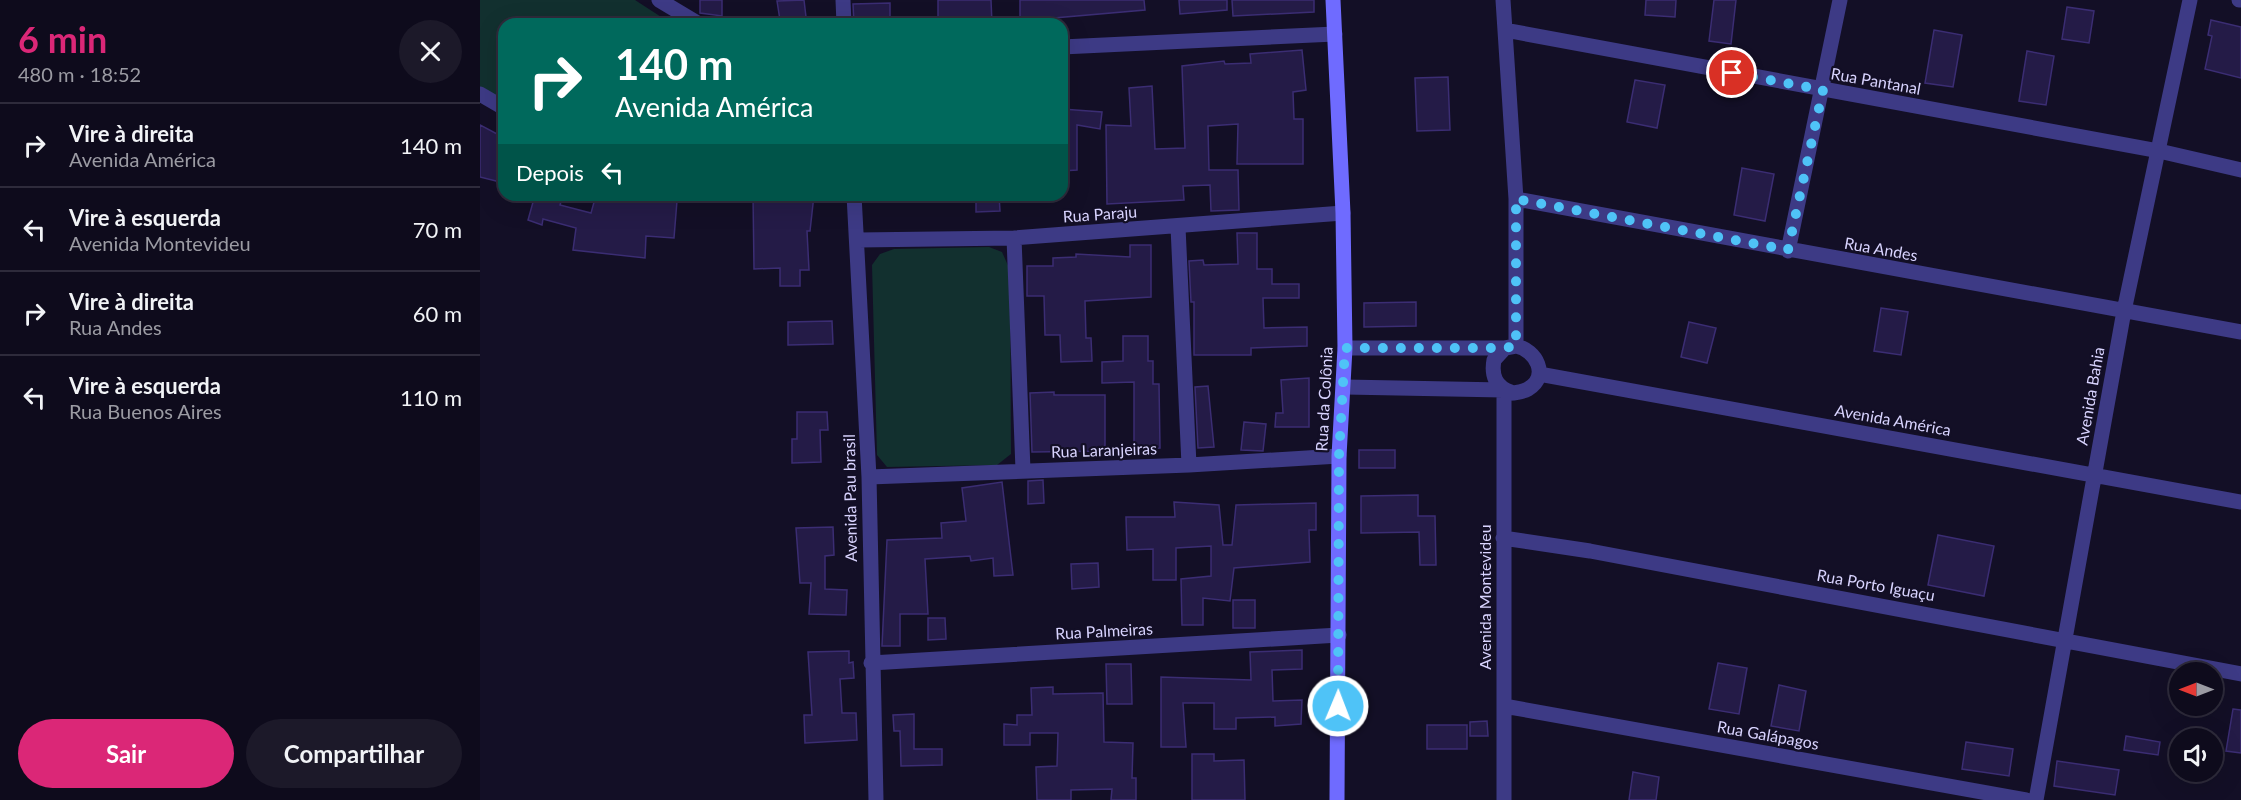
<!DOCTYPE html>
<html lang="pt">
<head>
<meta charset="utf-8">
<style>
  body { margin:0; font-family:Lato,sans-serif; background:#1c1929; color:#f1f3f6; height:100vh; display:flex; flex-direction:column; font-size:22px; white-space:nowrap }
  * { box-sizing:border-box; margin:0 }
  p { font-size:20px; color:#9b9ba3 }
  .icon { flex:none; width:33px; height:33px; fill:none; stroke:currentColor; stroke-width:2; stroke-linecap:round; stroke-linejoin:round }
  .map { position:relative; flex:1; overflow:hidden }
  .details { display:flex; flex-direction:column; background:#0e0b1c; width:480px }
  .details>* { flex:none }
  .hud { position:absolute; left:18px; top:18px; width:570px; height:183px; border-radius:18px; box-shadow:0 6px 24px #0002,0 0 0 2px #2e2b3b; background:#00695c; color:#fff; overflow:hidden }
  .needle { width:39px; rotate:270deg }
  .controls { position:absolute; left:1689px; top:662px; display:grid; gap:12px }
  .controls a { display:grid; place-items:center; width:54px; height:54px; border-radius:50%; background:#0e0b1c; box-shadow:0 6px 24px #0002,0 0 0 2px #2e2b3b; font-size:30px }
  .pin { position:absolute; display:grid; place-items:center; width:51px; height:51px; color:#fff; margin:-26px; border:3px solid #fff; border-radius:50%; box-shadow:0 2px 6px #0007 }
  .me { position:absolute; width:66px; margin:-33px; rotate:1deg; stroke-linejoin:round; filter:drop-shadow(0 0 4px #0008) }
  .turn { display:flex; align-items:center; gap:21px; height:126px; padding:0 18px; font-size:27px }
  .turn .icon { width:78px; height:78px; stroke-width:2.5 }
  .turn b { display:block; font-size:42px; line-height:51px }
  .then { display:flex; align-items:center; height:57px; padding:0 18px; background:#0003; gap:12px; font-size:22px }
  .round { display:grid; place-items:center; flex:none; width:63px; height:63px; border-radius:32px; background:#1c1929 }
  .summary { display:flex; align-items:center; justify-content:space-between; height:102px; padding:0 18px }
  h1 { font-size:36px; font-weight:700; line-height:45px; color:#db2777 }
  .button { display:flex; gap:12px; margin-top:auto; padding:12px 18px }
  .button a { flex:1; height:69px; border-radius:36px; background:#db2777; color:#fff; font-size:24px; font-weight:700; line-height:69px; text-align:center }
  .button a+a { background:#1c1929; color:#f1f3f6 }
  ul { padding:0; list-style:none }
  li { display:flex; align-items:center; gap:18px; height:84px; padding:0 18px; border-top:2px solid #2e2b3b }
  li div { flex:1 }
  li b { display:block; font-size:22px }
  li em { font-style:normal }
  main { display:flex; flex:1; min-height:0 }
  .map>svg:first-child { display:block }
  .green { fill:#12302f }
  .building { fill:#241b47; stroke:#3b2d73; stroke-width:1.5 }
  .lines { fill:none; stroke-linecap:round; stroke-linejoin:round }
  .minor { stroke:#3d3a85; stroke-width:15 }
  .secondary { stroke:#6f6bff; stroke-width:15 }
  .route { stroke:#4fc3f7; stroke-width:10; stroke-dasharray:0 18 }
  .labels { text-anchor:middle; stroke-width:4.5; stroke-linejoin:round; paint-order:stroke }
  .street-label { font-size:16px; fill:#d9d4ff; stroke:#130f26 }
</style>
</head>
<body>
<main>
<section class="details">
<div class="summary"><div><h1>6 min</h1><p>480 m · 18:52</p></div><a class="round"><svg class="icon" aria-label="close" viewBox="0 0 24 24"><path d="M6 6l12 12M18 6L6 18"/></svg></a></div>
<ul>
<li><svg class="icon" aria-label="right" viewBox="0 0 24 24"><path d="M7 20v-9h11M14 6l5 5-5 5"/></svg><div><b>Vire à direita</b><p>Avenida América</p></div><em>140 m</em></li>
<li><svg class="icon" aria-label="left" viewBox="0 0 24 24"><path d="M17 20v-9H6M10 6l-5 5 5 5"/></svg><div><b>Vire à esquerda</b><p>Avenida Montevideu</p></div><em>70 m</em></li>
<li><svg class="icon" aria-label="right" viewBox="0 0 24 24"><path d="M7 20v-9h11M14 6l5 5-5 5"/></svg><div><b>Vire à direita</b><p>Rua Andes</p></div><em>60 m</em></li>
<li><svg class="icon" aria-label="left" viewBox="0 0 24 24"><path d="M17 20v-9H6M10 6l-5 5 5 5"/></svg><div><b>Vire à esquerda</b><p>Rua Buenos Aires</p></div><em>110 m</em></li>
</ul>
<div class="button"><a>Sair</a><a>Compartilhar</a></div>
</section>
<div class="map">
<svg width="1761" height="800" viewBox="0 0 1761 800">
  <rect width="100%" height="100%" fill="#130f26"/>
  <!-- green -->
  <path class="green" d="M 0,0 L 155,0 L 192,24 L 24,24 L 24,101 L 0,89 Z
    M 509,247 L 522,252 L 530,270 L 531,454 L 517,465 L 407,467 L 397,455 L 392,265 L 400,254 L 414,249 Z"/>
  <!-- building -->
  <path class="building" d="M 220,0 L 242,0 L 242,16 L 220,13 Z
    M 324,0 L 326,17 L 300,20 L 297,1 Z
    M 458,0 L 511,0 L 512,24 L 458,24 Z
    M 540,0 L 664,0 L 665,10 L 574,18 L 574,24 L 540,24 Z
    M 699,0 L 747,0 L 747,10 L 700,14 Z
    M 752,0 L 834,0 L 834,12 L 753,16 Z
    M 1166,0 L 1196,0 L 1195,17 L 1165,15 Z
    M 1234,0 L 1256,0 L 1251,44 L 1229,41 Z
    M 410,3 L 410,23 L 374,24 L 373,4 Z
    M 1587,7 L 1614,11 L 1609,43 L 1582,39 Z
    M 1731,20 L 1761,27 L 1761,78 L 1725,69 L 1732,36 L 1728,35 Z
    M 1454,30 L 1482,35 L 1473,87 L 1445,83 Z
    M 822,50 L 826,90 L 813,92 L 814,119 L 823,119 L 823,164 L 757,164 L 758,124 L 728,126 L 729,170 L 758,170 L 759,210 L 731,211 L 730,185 L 703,186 L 704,200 L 627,204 L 626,125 L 651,126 L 649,88 L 672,86 L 675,149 L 705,148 L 702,66 L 744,61 L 745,64 L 771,63 L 770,54 Z
    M 1547,51 L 1574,56 L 1566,105 L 1539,101 Z
    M 968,77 L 970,130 L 937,131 L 935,78 Z
    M 1155,80 L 1185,85 L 1177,128 L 1147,122 Z
    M 582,109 L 622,112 L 620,129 L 597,125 L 597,170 L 582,171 Z
    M 0,125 L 19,135 L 20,182 L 0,177 Z
    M 1262,168 L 1294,174 L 1285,221 L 1254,215 Z
    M 55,195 L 83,195 L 80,205 L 111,213 L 116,195 L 174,195 L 174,199 L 197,201 L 194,238 L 166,236 L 165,258 L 93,250 L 96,228 L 63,219 L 62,225 L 48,220 Z
    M 273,195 L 334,195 L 330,231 L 327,231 L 329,270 L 320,270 L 320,286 L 300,286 L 300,268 L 274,269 Z
    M 496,195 L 519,195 L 520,211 L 496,212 Z
    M 757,233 L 777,233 L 777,269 L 792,269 L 792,284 L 819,284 L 819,298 L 783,298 L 784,328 L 827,327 L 827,346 L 771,348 L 771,355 L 714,355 L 714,302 L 711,302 L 709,261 L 723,260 L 724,265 L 758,264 Z
    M 650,245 L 671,245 L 671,297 L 605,301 L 606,338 L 611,338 L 612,361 L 581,362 L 580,335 L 565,335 L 564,296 L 547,296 L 547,266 L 573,266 L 573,258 L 596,257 L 596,254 L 650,257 Z
    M 936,302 L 936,326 L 884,327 L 884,303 Z
    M 1401,308 L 1428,312 L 1421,355 L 1394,351 Z
    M 352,321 L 353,344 L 308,345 L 308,322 Z
    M 1209,322 L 1236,328 L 1227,363 L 1201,357 Z
    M 643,336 L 668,336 L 668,361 L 673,361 L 673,384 L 679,384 L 680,448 L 654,449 L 654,382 L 622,383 L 622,362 L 643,361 Z
    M 829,378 L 829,427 L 795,427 L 796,413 L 803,413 L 801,380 Z
    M 728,386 L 734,447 L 718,448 L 715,387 Z
    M 574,392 L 574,395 L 625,395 L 625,451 L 552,452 L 550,393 Z
    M 317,412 L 347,412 L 348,430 L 340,430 L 341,462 L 312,463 L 312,439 L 317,439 Z
    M 764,422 L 786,424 L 783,451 L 761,450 Z
    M 879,450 L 915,450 L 915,468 L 879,468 Z
    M 563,480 L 564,503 L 548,504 L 548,481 Z
    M 522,482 L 533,575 L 514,576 L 513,558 L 491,561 L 490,556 L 445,559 L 448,614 L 420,614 L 420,646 L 402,646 L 407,540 L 462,538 L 461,523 L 486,521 L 482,488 Z
    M 938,495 L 938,516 L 955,516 L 956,565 L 940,565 L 939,532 L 881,533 L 881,496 Z
    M 694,502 L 739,505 L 743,545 L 752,545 L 756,505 L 836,503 L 836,530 L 829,530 L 830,562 L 754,568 L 750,601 L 723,598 L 723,625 L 702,625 L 701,579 L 731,576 L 731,546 L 696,548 L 696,580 L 673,580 L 673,549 L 647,550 L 646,517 L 695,517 Z
    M 353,527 L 354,555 L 345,556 L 345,589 L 367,590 L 366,615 L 329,614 L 331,583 L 320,583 L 316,528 Z
    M 1458,535 L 1514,546 L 1504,596 L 1448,585 Z
    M 618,563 L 619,587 L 592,589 L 591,564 Z
    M 753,600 L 775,600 L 775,628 L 753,628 Z
    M 448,618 L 465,618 L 466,639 L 448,640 Z
    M 822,650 L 822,669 L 792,670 L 793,701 L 822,700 L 821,724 L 795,726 L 795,717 L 756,718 L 756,729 L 734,729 L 734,703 L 703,703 L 706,747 L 681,747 L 681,677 L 771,680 L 770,652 Z
    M 369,651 L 369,663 L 373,662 L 374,678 L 360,679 L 362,713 L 376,713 L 377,740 L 325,743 L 324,715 L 332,715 L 328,652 Z
    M 1238,663 L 1267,668 L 1259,714 L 1229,709 Z
    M 626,664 L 651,664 L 652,704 L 627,704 Z
    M 1299,685 L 1326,691 L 1319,731 L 1291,726 Z
    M 573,687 L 573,694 L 623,693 L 624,742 L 653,743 L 652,778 L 656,778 L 656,800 L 631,800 L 632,789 L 591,790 L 591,800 L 557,800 L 556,767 L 577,766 L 578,733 L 550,733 L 550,745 L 524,745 L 524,724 L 537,725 L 537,715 L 552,715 L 551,688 Z
    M 1753,709 L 1761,710 L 1761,753 L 1746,751 Z
    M 434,714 L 434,749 L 462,749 L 462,765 L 421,766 L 420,731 L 414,731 L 413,715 Z
    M 1007,721 L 1008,736 L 990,736 L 990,722 Z
    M 947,725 L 987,725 L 987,749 L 947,749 Z
    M 1646,736 L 1680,742 L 1678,755 L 1644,750 Z
    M 1486,742 L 1533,749 L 1529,776 L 1482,769 Z
    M 712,754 L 734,754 L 734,761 L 764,760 L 765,800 L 712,800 Z
    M 1577,761 L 1639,770 L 1635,795 L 1574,786 Z
    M 1153,772 L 1179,777 L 1176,800 L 1149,800 Z"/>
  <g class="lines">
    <!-- minor -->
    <path class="minor" d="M 179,0 L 219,24
      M 363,0 L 364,24
      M 1023,0 L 1036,199 L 1036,346
      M 1759,0 L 1761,0
      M 1025,30 L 1679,151 L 1761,170
      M 582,47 L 855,34
      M 0,94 L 24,108
      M 374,195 L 389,477 L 396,800
      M 1036,199 L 1761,332
      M 698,227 L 709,465
      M 534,238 L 543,470
      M 378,240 L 534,238 L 863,213
      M 1308,251 L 1360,0
      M 1036,346 C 1056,350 1070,376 1048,389 C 1041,393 1031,393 1024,394 L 1031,392 C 1016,387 1011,376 1014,360 L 1025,348 Z
      M 865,348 L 1025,348
      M 1059,374 L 1761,502
      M 865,387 L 1023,390
      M 389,477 L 709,465 L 859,456
      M 1023,538 L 1110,551 L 1761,674
      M 391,663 L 859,635
      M 1024,706 L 1546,800
      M 1024,800 L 1024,394
      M 1556,800 L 1644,311 L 1710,0"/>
    <!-- secondary -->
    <path class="secondary" d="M 853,0 L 863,213 L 865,348 L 859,456 L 857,800"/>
  </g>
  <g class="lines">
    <!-- route -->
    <path class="route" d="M 858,706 L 859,456 L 865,348 L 1025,348 L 1036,346 L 1036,199 L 1308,250 L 1343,90 L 1252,73"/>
  </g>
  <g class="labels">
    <!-- street labels -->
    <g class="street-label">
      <text transform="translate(1396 81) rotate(10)" y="6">Rua Pantanal</text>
      <text transform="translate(620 214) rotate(-4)" y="6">Rua Paraju</text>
      <text transform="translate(1401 249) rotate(10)" y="6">Rua Andes</text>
      <text transform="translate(1610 396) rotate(-80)" y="6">Avenida Bahia</text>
      <text transform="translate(844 399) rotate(-87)" y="6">Rua da Colônia</text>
      <text transform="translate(1413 420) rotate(10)" y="6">Avenida América</text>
      <text transform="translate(624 450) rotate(-2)" y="6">Rua Laranjeiras</text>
      <text transform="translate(370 498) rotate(-91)" y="6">Avenida Pau brasil</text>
      <text transform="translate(1396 585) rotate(10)" y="6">Rua Porto Iguaçu</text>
      <text transform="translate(1005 597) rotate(-90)" y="6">Avenida Montevideu</text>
      <text transform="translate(624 631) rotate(-3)" y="6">Rua Palmeiras</text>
      <text transform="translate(1288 735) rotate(10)" y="6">Rua Galápagos</text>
    </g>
  </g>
</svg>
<div class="controls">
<a><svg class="needle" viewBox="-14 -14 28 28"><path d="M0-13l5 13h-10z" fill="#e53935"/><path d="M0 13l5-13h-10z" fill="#9b9ba3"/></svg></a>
<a><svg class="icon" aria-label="sound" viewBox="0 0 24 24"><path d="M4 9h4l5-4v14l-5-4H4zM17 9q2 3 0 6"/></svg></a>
</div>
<div class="pin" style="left:1252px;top:73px;background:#d93025"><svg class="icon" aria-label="arrive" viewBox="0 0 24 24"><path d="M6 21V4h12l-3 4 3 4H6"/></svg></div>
<svg class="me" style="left:858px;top:706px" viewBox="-20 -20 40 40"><circle r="17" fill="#4fc3f7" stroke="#fff" stroke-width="3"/><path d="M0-11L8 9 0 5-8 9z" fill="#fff"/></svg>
<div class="hud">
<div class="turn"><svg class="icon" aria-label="right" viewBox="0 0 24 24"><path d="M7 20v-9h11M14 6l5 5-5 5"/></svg><div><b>140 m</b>Avenida América</div></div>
<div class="then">Depois<svg class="icon" aria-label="left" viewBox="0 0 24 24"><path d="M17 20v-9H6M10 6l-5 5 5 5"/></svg></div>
</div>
</div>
</main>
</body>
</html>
